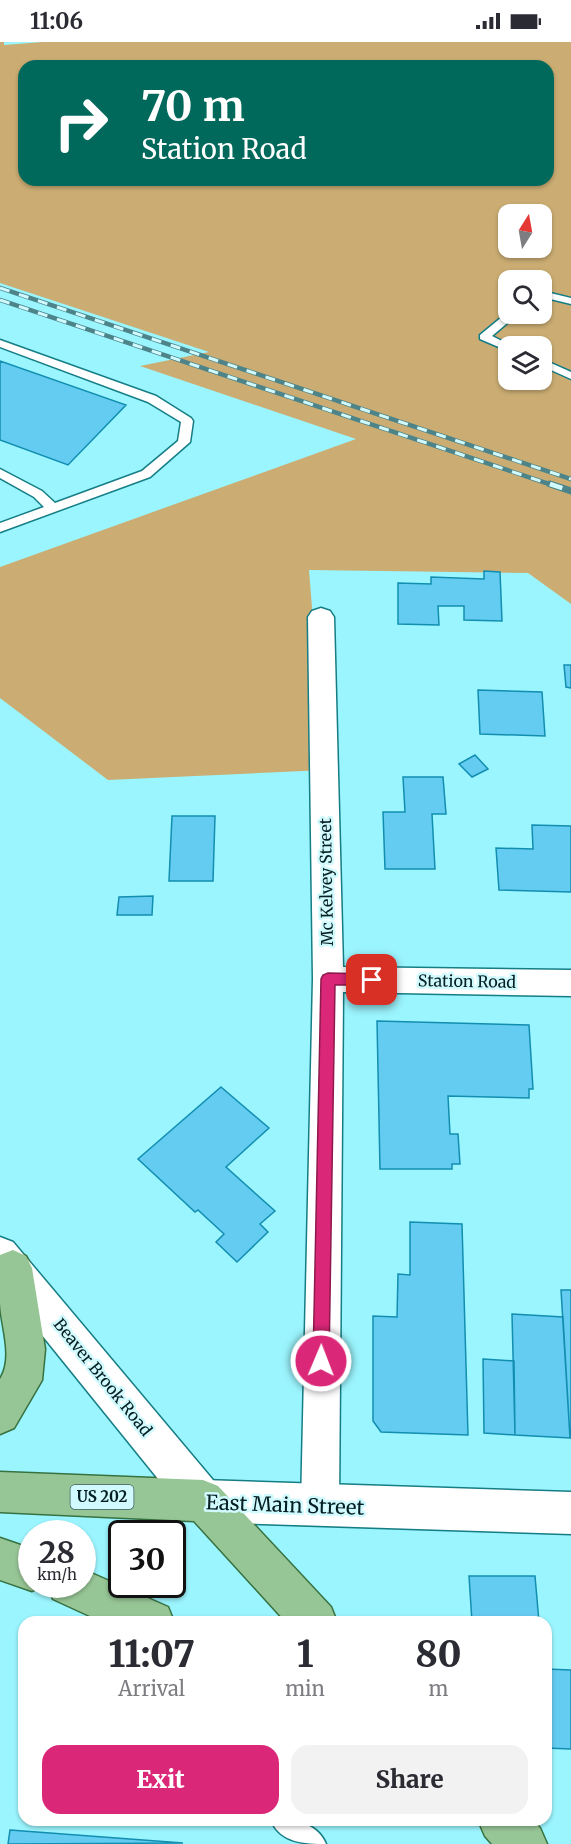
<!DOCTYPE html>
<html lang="en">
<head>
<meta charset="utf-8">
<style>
  body { margin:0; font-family:Merriweather,serif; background:#f2f2f3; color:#2b2b33; height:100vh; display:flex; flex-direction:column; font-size:22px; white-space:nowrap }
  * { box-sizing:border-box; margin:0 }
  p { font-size:20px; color:#7c7c81 }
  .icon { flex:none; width:33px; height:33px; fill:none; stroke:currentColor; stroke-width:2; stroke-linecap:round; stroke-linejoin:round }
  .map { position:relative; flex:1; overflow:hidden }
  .panel { position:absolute; left:18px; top:1574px; width:534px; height:210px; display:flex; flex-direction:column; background:#fff; border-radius:18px; box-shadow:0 2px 4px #0004 }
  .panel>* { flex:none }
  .top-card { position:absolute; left:18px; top:18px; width:536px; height:126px; border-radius:18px; box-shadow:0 2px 4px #0004; background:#00695c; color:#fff; overflow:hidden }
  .needle { width:39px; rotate:11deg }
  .buttons { position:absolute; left:498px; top:162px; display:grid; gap:12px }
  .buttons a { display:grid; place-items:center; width:54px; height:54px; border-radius:12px; background:#fff; box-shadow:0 2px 4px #0004; font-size:30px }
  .speed { position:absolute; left:18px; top:1478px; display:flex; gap:12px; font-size:30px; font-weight:700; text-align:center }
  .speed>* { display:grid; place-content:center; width:78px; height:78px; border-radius:50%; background:#fff; box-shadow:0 2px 4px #0004; line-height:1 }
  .speed small { font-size:15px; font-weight:400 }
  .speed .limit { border:3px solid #111; border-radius:9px; background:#fff; color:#111 }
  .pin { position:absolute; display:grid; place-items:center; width:51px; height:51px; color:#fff; margin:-26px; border-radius:12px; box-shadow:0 3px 9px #0006 }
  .me { position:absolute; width:66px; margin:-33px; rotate:1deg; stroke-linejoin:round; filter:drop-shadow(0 0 4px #0008) }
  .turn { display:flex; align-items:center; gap:21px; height:126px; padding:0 24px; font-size:27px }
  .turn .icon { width:78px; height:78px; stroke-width:2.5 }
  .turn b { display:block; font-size:42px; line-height:51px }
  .eta { display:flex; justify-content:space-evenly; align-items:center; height:102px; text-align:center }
  .eta b { font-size:36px; font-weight:800; line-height:42px }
  .action { display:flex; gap:12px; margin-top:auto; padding:12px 24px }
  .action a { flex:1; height:69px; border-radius:18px; background:#db2777; color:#fff; font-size:24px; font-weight:800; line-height:69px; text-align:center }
  .action a+a { background:#f2f2f3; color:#2b2b33 }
  .status { display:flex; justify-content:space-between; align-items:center; height:42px; padding:0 30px; background:#fff; direction:ltr }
  .status svg { height:16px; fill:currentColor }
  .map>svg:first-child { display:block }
  .forest { fill:#cbad73; fill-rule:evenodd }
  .building { fill:#64ccf0; stroke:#128eb0; stroke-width:1.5 }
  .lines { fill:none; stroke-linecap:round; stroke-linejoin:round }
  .service-casing { stroke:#157d85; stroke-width:3 }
  .minor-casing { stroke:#157d85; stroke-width:3 }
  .tertiary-casing { stroke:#157d85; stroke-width:3 }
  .secondary-casing { stroke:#157d85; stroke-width:3 }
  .primary-casing { stroke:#377240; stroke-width:3 }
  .service { fill:#fff; fill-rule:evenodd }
  .minor { fill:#fff; fill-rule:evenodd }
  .tertiary { fill:#fff; fill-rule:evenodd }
  .secondary { fill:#fff; fill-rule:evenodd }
  .primary { fill:#97c696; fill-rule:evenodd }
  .rail-far1-casing { stroke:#4c848a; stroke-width:4.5 }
  .rail-casing { stroke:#4c848a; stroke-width:7 }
  .rail-far1 { stroke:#d0fafe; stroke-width:3; stroke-dasharray:10; stroke-linecap:butt }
  .rail { stroke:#d0fafe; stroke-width:4.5; stroke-dasharray:13; stroke-linecap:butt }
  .route { fill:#db2777; stroke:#8e194d; stroke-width:1.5 }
  .labels { text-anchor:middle; stroke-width:5; stroke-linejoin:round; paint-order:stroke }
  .shield { fill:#d0fafe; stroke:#416063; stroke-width:1.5 }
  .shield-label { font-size:15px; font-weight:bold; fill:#041e21 }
  .street-label { font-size:16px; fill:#041e21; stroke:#d0fafe }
  .near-street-label { font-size:20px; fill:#041e21; stroke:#d0fafe }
</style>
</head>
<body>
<div class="status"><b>11:06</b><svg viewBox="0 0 49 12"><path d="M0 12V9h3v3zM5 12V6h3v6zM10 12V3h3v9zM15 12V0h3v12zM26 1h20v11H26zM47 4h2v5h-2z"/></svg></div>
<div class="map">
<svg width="571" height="1802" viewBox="0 0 571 1802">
  <rect width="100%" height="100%" fill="#9bf5fe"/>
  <!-- forest -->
  <path class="forest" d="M 0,0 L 4,0 L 4,3 L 43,0 L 571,0 L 571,562 L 528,531 L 309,528 L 325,728 L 108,738 L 0,656 L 0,525 L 356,397 L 140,324 L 209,310 L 0,241 ZM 24,24 L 548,24 L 548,138 L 24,138 ZM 508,172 L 542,172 L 542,206 L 508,206 ZM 508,238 L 542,238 L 542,272 L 508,272 ZM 508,304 L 542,304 L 542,338 L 508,338 Z"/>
  <!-- building -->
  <path class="building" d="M 0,319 L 126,363 L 68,423 L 0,398 Z
    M 484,529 L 500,530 L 502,579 L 464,578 L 464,564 L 438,564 L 439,583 L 398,582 L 398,541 L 431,542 L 431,535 L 484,537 Z
    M 564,623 L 571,623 L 571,646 L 566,645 Z
    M 478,648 L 542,650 L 545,694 L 480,692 Z
    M 475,713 L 488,727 L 472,735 L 459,722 Z
    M 403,735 L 443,735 L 446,772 L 432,772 L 435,827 L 385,827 L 383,770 L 405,770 Z
    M 172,774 L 215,774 L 213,839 L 169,839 Z
    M 532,783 L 571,784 L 571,850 L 499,848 L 496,806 L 533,807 Z
    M 153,854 L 152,873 L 117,873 L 119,855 Z
    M 377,979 L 529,983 L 533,1047 L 529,1047 L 529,1056 L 448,1054 L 450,1092 L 458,1092 L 460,1122 L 452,1122 L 452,1127 L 380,1127 Z
    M 221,1045 L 269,1086 L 226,1125 L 275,1169 L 260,1182 L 268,1190 L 237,1220 L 216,1200 L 224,1192 L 198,1168 L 195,1170 L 138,1117 Z
    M 410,1180 L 462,1182 L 468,1393 L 381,1390 L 373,1379 L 373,1274 L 397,1275 L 398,1232 L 410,1233 Z
    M 561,1248 L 571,1248 L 571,1396 L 570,1396 Z
    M 512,1272 L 563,1275 L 570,1396 L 515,1393 Z
    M 483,1317 L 514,1319 L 515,1393 L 484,1391 Z
    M 469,1534 L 535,1534 L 539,1580 L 472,1580 Z
    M 546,1627 L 571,1628 L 571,1707 L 546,1706 Z
    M 10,1788 L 183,1801 L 8,1802 Z"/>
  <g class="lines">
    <!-- service casing -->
    <g class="service-casing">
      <path id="service" d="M 542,249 L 571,256 L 571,262 L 542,255 Z
        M 508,270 L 518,272 L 492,294 L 512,304 L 508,304 L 508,309 L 480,297 L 480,293 Z
        M 0,298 L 156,354 L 191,376 L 193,379 L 190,400 L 150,435 L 0,490 L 0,481 L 44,465 L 34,455 L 0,436 L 0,427 L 42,449 L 55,461 L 142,429 L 178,399 L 181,380 L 148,360 L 0,305 Z
        M 542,317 L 571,330 L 571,337 L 542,324 Z
        M 271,1778 C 291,1776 317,1780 326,1802 C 305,1802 280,1801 271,1778 Z"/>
    </g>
    <!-- minor casing -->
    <g class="minor-casing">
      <path id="minor" d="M 321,566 L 330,569 L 334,575 L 343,925 L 571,928 L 571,954 L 343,950 L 339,1464 L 333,1477 L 320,1483 L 307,1477 L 301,1464 L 313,937 L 308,575 L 312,569 Z"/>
    </g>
    <!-- tertiary casing -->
    <g class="tertiary-casing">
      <path id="tertiary" d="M 0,1195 L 13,1200 L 218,1444 L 224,1459 L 218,1474 L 203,1480 L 188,1474 L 0,1241 Z"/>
    </g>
    <!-- secondary casing -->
    <g class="secondary-casing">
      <path id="secondary" d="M 203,1438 L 571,1450 L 571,1492 L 203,1480 L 188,1474 L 182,1459 L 188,1444 Z"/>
    </g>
    <!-- primary casing -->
    <g class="primary-casing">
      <path id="primary" d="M 13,1208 L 26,1214 L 32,1226 L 45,1307 L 42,1338 L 14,1386 L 0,1392 L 0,1337 C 14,1315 1,1285 0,1261 C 0,1245 0,1229 0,1213 Z
        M 0,1430 L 203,1438 L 218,1444 L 331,1565 L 337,1580 L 286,1580 L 194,1479 L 0,1470 Z
        M 0,1496 L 32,1507 L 32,1542 L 82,1542 L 82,1527 L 168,1565 L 174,1580 L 103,1580 L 53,1557 L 47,1542 L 32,1549 L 0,1538 Z
        M 478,1778 L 532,1778 L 540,1786 L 547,1802 L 492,1802 L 485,1794 Z"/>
    </g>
    <!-- service -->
    <use href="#service" class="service"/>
    <!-- minor -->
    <use href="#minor" class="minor"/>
    <!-- tertiary -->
    <use href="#tertiary" class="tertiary"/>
    <!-- secondary -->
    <use href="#secondary" class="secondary"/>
    <!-- primary -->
    <use href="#primary" class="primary"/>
    <!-- rail-far1 casing -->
    <g class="rail-far1-casing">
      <path id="rail-far1" d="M 0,246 L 571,437
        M 0,258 L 555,444"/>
    </g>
    <!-- rail casing -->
    <g class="rail-casing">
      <path id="rail" d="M 550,442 L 571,449"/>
    </g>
    <!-- rail-far1 -->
    <use href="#rail-far1" class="rail-far1"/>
    <!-- rail -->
    <use href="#rail" class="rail"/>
  </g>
  <!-- route -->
  <path class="route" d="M 328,931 L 372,932 L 377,934 L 379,938 L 377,942 L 372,943 L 335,943 L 329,1319 L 326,1325 L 321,1327 L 315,1325 L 313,1319 L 321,937 L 323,933 Z"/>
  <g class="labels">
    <!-- shield labels -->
    <rect class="shield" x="70.5" y="1443" width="63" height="24" rx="4.5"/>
    <g class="shield-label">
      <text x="102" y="1460">US 202</text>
    </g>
    <!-- street labels -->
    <g class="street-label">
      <text transform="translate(326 840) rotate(-91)" y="6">Mc Kelvey Street</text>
      <text transform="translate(467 939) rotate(1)" y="6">Station Road</text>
      <text transform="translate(103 1335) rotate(51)" y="6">Beaver Brook Road</text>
    </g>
    <!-- near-street labels -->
    <g class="near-street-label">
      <text transform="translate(285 1463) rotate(2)" y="7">East Main Street</text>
    </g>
  </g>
</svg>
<div class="buttons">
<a><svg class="needle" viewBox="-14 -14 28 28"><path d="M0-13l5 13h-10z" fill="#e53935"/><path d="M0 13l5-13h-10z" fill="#7c7c81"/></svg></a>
<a><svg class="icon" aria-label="search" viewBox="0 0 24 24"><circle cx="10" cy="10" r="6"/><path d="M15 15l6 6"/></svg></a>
<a><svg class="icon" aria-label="layers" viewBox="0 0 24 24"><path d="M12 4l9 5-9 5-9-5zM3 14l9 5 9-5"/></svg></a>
</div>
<div class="speed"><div>28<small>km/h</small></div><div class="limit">30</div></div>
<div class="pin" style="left:372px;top:938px;background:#d93025"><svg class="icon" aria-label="arrive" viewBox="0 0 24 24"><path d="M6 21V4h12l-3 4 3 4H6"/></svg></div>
<svg class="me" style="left:321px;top:1319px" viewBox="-20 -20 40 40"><circle r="17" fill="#db2777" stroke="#fff" stroke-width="3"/><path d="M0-11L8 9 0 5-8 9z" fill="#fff"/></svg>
<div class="top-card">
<div class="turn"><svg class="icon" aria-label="right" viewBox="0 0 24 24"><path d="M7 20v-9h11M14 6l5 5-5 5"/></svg><div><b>70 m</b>Station Road</div></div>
</div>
<section class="panel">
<div class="eta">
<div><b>11:07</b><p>Arrival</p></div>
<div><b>1</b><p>min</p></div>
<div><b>80</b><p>m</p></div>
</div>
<div class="action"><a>Exit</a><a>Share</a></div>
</section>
</div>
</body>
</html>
